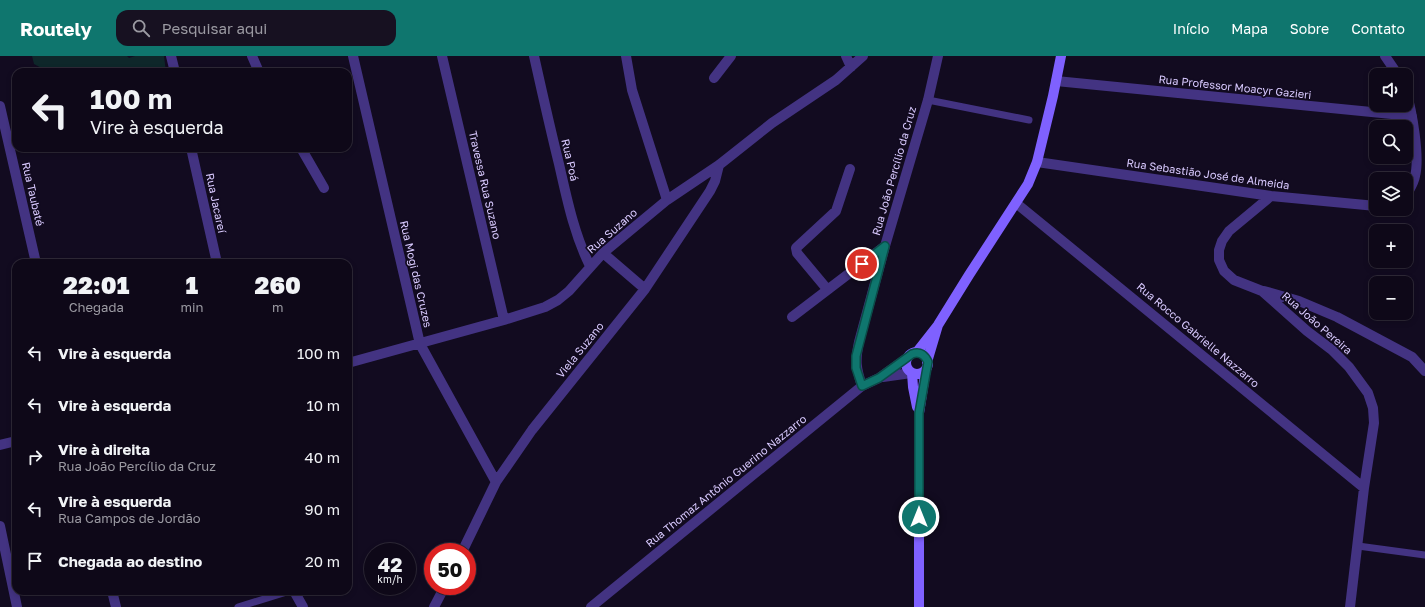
<!DOCTYPE html>
<html lang="pt">
<head>
<meta charset="utf-8">
<style>
  body { margin:0; font-family:"Golos Text",sans-serif; background:#171121; color:#f1f3f6; height:100vh; display:flex; flex-direction:column; font-size:15px; white-space:nowrap }
  * { box-sizing:border-box; margin:0 }
  p { font-size:13px; color:#9b9aa2 }
  .icon { flex:none; width:22px; height:22px; fill:none; stroke:currentColor; stroke-width:2; stroke-linecap:round; stroke-linejoin:round }
  .map { position:relative; flex:1; overflow:hidden }
  .details { position:absolute; left:12px; top:203px; width:340px; height:336px; display:flex; flex-direction:column; background:#0e0818; border-radius:12px; box-shadow:0 2px 6px #0003,0 0 0 1px #2e2937 }
  .details>* { flex:none }
  .guide { position:absolute; left:12px; top:12px; width:340px; height:84px; border-radius:12px; box-shadow:0 2px 6px #0003,0 0 0 1px #2e2937; background:#0e0818; color:#f1f3f6; overflow:hidden }
  .fabs { position:absolute; left:1369px; top:12px; display:grid; gap:8px }
  .fabs a { display:grid; place-items:center; width:44px; height:44px; border-radius:8px; background:#0e0818; box-shadow:0 2px 6px #0003,0 0 0 1px #2e2937; font-size:20px }
  .speed { position:absolute; left:364px; top:487px; display:flex; gap:8px; font-size:20px; font-weight:700; text-align:center }
  .speed>* { display:grid; place-content:center; width:52px; height:52px; border-radius:50%; background:#0e0818; box-shadow:0 2px 6px #0003,0 0 0 1px #2e2937; line-height:1 }
  .speed small { font-size:10px; font-weight:400 }
  .speed .limit { border:6px solid #d22; background:#fff; color:#111 }
  .pin { position:absolute; display:grid; place-items:center; width:34px; height:34px; color:#fff; margin:-17px; border:2px solid #fff; border-radius:50%; box-shadow:0 1px 4px #0007 }
  .me { position:absolute; width:44px; margin:-22px; rotate:0deg; stroke-linejoin:round; filter:drop-shadow(0 0 3px #0008) }
  .turn { display:flex; align-items:center; gap:14px; height:84px; padding:0 12px; font-size:18px }
  .turn .icon { width:52px; height:52px; stroke-width:2.5 }
  .turn b { display:block; font-size:28px; line-height:34px }
  .eta { display:flex; justify-content:space-evenly; align-items:center; height:68px; text-align:center }
  .eta b { font-size:24px; font-weight:800; line-height:28px }
  ul { padding:0; list-style:none }
  li { display:flex; align-items:center; gap:12px; height:52px; padding:0 12px }
  li div { flex:1 }
  li b { display:block; font-size:15px }
  li em { font-style:normal }
  header { display:flex; align-items:center; gap:24px; box-sizing:border-box; height:56px; padding:0 20px; background:#0f766e; color:#fff }
  header strong { font-size:19px }
  nav { display:flex; gap:22px; margin-inline-start:auto; font-size:14px }
  .search { width:280px; height:36px; background:#171121; display:flex; align-items:center; gap:10px; box-sizing:border-box; padding:0 14px; border-radius:12px; color:#9b9aa2; font-size:15px }
  .map>svg:first-child { display:block }
  .green { fill:#0e272a }
  .lines { fill:none; stroke-linecap:round; stroke-linejoin:round }
  .lane { stroke:#433382; stroke-width:7 }
  .street { stroke:#433382; stroke-width:10 }
  .secondary { stroke:#7f61ff; stroke-width:10 }
  .route-casing { stroke:#0a4d48; stroke-width:10 }
  .route { stroke:#0f766e; stroke-width:7 }
  .labels { text-anchor:middle; stroke-width:3.5; stroke-linejoin:round; paint-order:stroke }
  .street-label { font-size:11px; fill:#d9caff; stroke:#120b20 }
</style>
</head>
<body>
<header>
<strong>Routely</strong>
<div class="search"><svg class="icon" aria-label="search" viewBox="0 0 24 24"><circle cx="10" cy="10" r="6"/><path d="M15 15l6 6"/></svg>Pesquisar aqui</div>
<nav><a>Início</a><a>Mapa</a><a>Sobre</a><a>Contato</a></nav>
</header>
<div class="map">
<svg width="1425" height="551" viewBox="0 0 1425 551">
  <rect width="100%" height="100%" fill="#120b20"/>
  <!-- green -->
  <path class="green" d="M 32,0 L 127,0 L 129,2 L 135,0 L 164,0 L 166,16 L 49,16 L 34,8 Z"/>
  <g class="lines">
    <!-- lane -->
    <path class="lane" d="M 928,44 L 1029,64
      M 1358,490 L 1425,499
      M 238,551 L 290,535"/>
    <!-- street -->
    <path class="street" d="M 171,0 L 175,16
      M 252,0 L 259,16
      M 353,0 L 420,288 L 496,426
      M 442,0 L 504,264
      M 534,0 C 542,36 550,72 559,108 C 567,143 574,178 590,210
      M 626,0 L 632,34 L 667,144
      M 846,0 L 851,11
      M 1385,0 L 1398,19
      M 714,22 L 731,0
      M 1056,25 L 1412,60
      M 1406,36 C 1412,54 1420,102 1415,120 C 1414,127 1409,134 1406,140
      M 0,50 L 36,207
      M 191,92 L 217,207
      M 301,92 L 324,132
      M 1037,106 L 1271,140 L 1376,150
      M 1271,140 L 1229,175 L 1222,185 L 1219,194 L 1219,204 L 1224,215 L 1234,224 L 1262,235 L 1307,275 L 1332,294 L 1349,311 L 1368,337 L 1373,352 L 1374,367 L 1364,432 L 1350,551
      M 1016,147 L 1364,432
      M 603,197 L 645,233
      M 827,233 L 797,197 L 796,192 L 836,155 L 850,113
      M 1264,235 L 1299,245 L 1337,261 L 1412,301 L 1425,315
      M 792,261 L 885,190
      M 348,307 L 504,264 L 545,251 L 558,244 L 569,235 L 603,197 L 667,144 L 719,109 L 772,67 L 836,24 L 863,0
      M 883,321 L 911,317
      M 862,330 C 856,312 855,305 859,286 L 885,190 L 928,44 L 938,0
      M 0,389 L 16,385
      M 0,470 L 17,551
      M 462,496 L 496,426 L 532,374 L 645,233 L 710,135 L 715,125 L 719,109
      M 112,535 L 116,551
      M 294,535 L 303,551
      M 434,551 L 445,530
      M 591,551 L 862,330 L 879,322 L 907,302"/>
    <!-- secondary -->
    <path class="secondary" d="M906 307a11 11 0 1 1 22 0a11 11 0 1 1-22 0Z
      M 916,297 L 938,269 L 969,219 L 1028,128 L 1037,106 L 1053,40 L 1061,0
      M 927,306 L 938,269
      M 912,317 L 913,331 L 917,351
      M 919,551 L 919,357 L 926,313"/>
  </g>
  <g class="lines">
    <!-- route casing -->
    <g class="route-casing">
      <path id="route" d="M 862,208 L 885,190 L 856,300 L 856,312 L 862,330 L 879,322 L 912,298 C 920,295 925,299 928,306 L 919,357 L 919,461"/>
    </g>
    <!-- route -->
    <use href="#route" class="route"/>
  </g>
  <g class="labels">
    <!-- street labels -->
    <g class="street-label">
      <text transform="translate(1235 31) rotate(6)" y="4">Rua Professor Moacyr Gazieri</text>
      <text transform="translate(570 104) rotate(77)" y="4">Rua Poá</text>
      <text transform="translate(894 115) rotate(-74)" y="4">Rua João Percílio da Cruz</text>
      <text transform="translate(1208 118) rotate(8)" y="4">Rua Sebastião José de Almeida</text>
      <text transform="translate(485 129) rotate(77)" y="4">Travessa Rua Suzano</text>
      <text transform="translate(33 138) rotate(77)" y="4">Rua Taubaté</text>
      <text transform="translate(216 147) rotate(78)" y="4">Rua Jacareí</text>
      <text transform="translate(612 175) rotate(-41)" y="4">Rua Suzano</text>
      <text transform="translate(416 218) rotate(77)" y="4">Rua Mogi das Cruzes</text>
      <text transform="translate(1317 267) rotate(41)" y="4">Rua João Pereira</text>
      <text transform="translate(1198 279) rotate(40)" y="4">Rua Rocco Gabrielle Nazzarro</text>
      <text transform="translate(580 294) rotate(-51)" y="4">Viela Suzano</text>
      <text transform="translate(726 425) rotate(-39)" y="4">Rua Thomaz Antônio Guerino Nazzarro</text>
    </g>
  </g>
</svg>
<div class="fabs">
<a><svg class="icon" aria-label="sound" viewBox="0 0 24 24"><path d="M4 9h4l5-4v14l-5-4H4zM17 9q2 3 0 6"/></svg></a>
<a><svg class="icon" aria-label="search" viewBox="0 0 24 24"><circle cx="10" cy="10" r="6"/><path d="M15 15l6 6"/></svg></a>
<a><svg class="icon" aria-label="layers" viewBox="0 0 24 24"><path d="M12 4l9 5-9 5-9-5zM3 14l9 5 9-5"/></svg></a>
<a>+</a>
<a>−</a>
</div>
<div class="speed"><div>42<small>km/h</small></div><div class="limit">50</div></div>
<div class="pin" style="left:862px;top:208px;background:#d93025"><svg class="icon" aria-label="arrive" viewBox="0 0 24 24"><path d="M6 21V4h12l-3 4 3 4H6"/></svg></div>
<svg class="me" style="left:919px;top:461px" viewBox="-20 -20 40 40"><circle r="17" fill="#0f766e" stroke="#fff" stroke-width="3"/><path d="M0-11L8 9 0 5-8 9z" fill="#fff"/></svg>
<div class="guide">
<div class="turn"><svg class="icon" aria-label="left" viewBox="0 0 24 24"><path d="M17 20v-9H6M10 6l-5 5 5 5"/></svg><div><b>100 m</b>Vire à esquerda</div></div>
</div>
<section class="details">
<div class="eta">
<div><b>22:01</b><p>Chegada</p></div>
<div><b>1</b><p>min</p></div>
<div><b>260</b><p>m</p></div>
</div>
<ul>
<li><svg class="icon" aria-label="left" viewBox="0 0 24 24"><path d="M17 20v-9H6M10 6l-5 5 5 5"/></svg><div><b>Vire à esquerda</b></div><em>100 m</em></li>
<li><svg class="icon" aria-label="left" viewBox="0 0 24 24"><path d="M17 20v-9H6M10 6l-5 5 5 5"/></svg><div><b>Vire à esquerda</b></div><em>10 m</em></li>
<li><svg class="icon" aria-label="right" viewBox="0 0 24 24"><path d="M7 20v-9h11M14 6l5 5-5 5"/></svg><div><b>Vire à direita</b><p>Rua João Percílio da Cruz</p></div><em>40 m</em></li>
<li><svg class="icon" aria-label="left" viewBox="0 0 24 24"><path d="M17 20v-9H6M10 6l-5 5 5 5"/></svg><div><b>Vire à esquerda</b><p>Rua Campos de Jordão</p></div><em>90 m</em></li>
<li><svg class="icon" aria-label="arrive" viewBox="0 0 24 24"><path d="M6 21V4h12l-3 4 3 4H6"/></svg><div><b>Chegada ao destino</b></div><em>20 m</em></li>
</ul>
</section>
</div>
</body>
</html>
